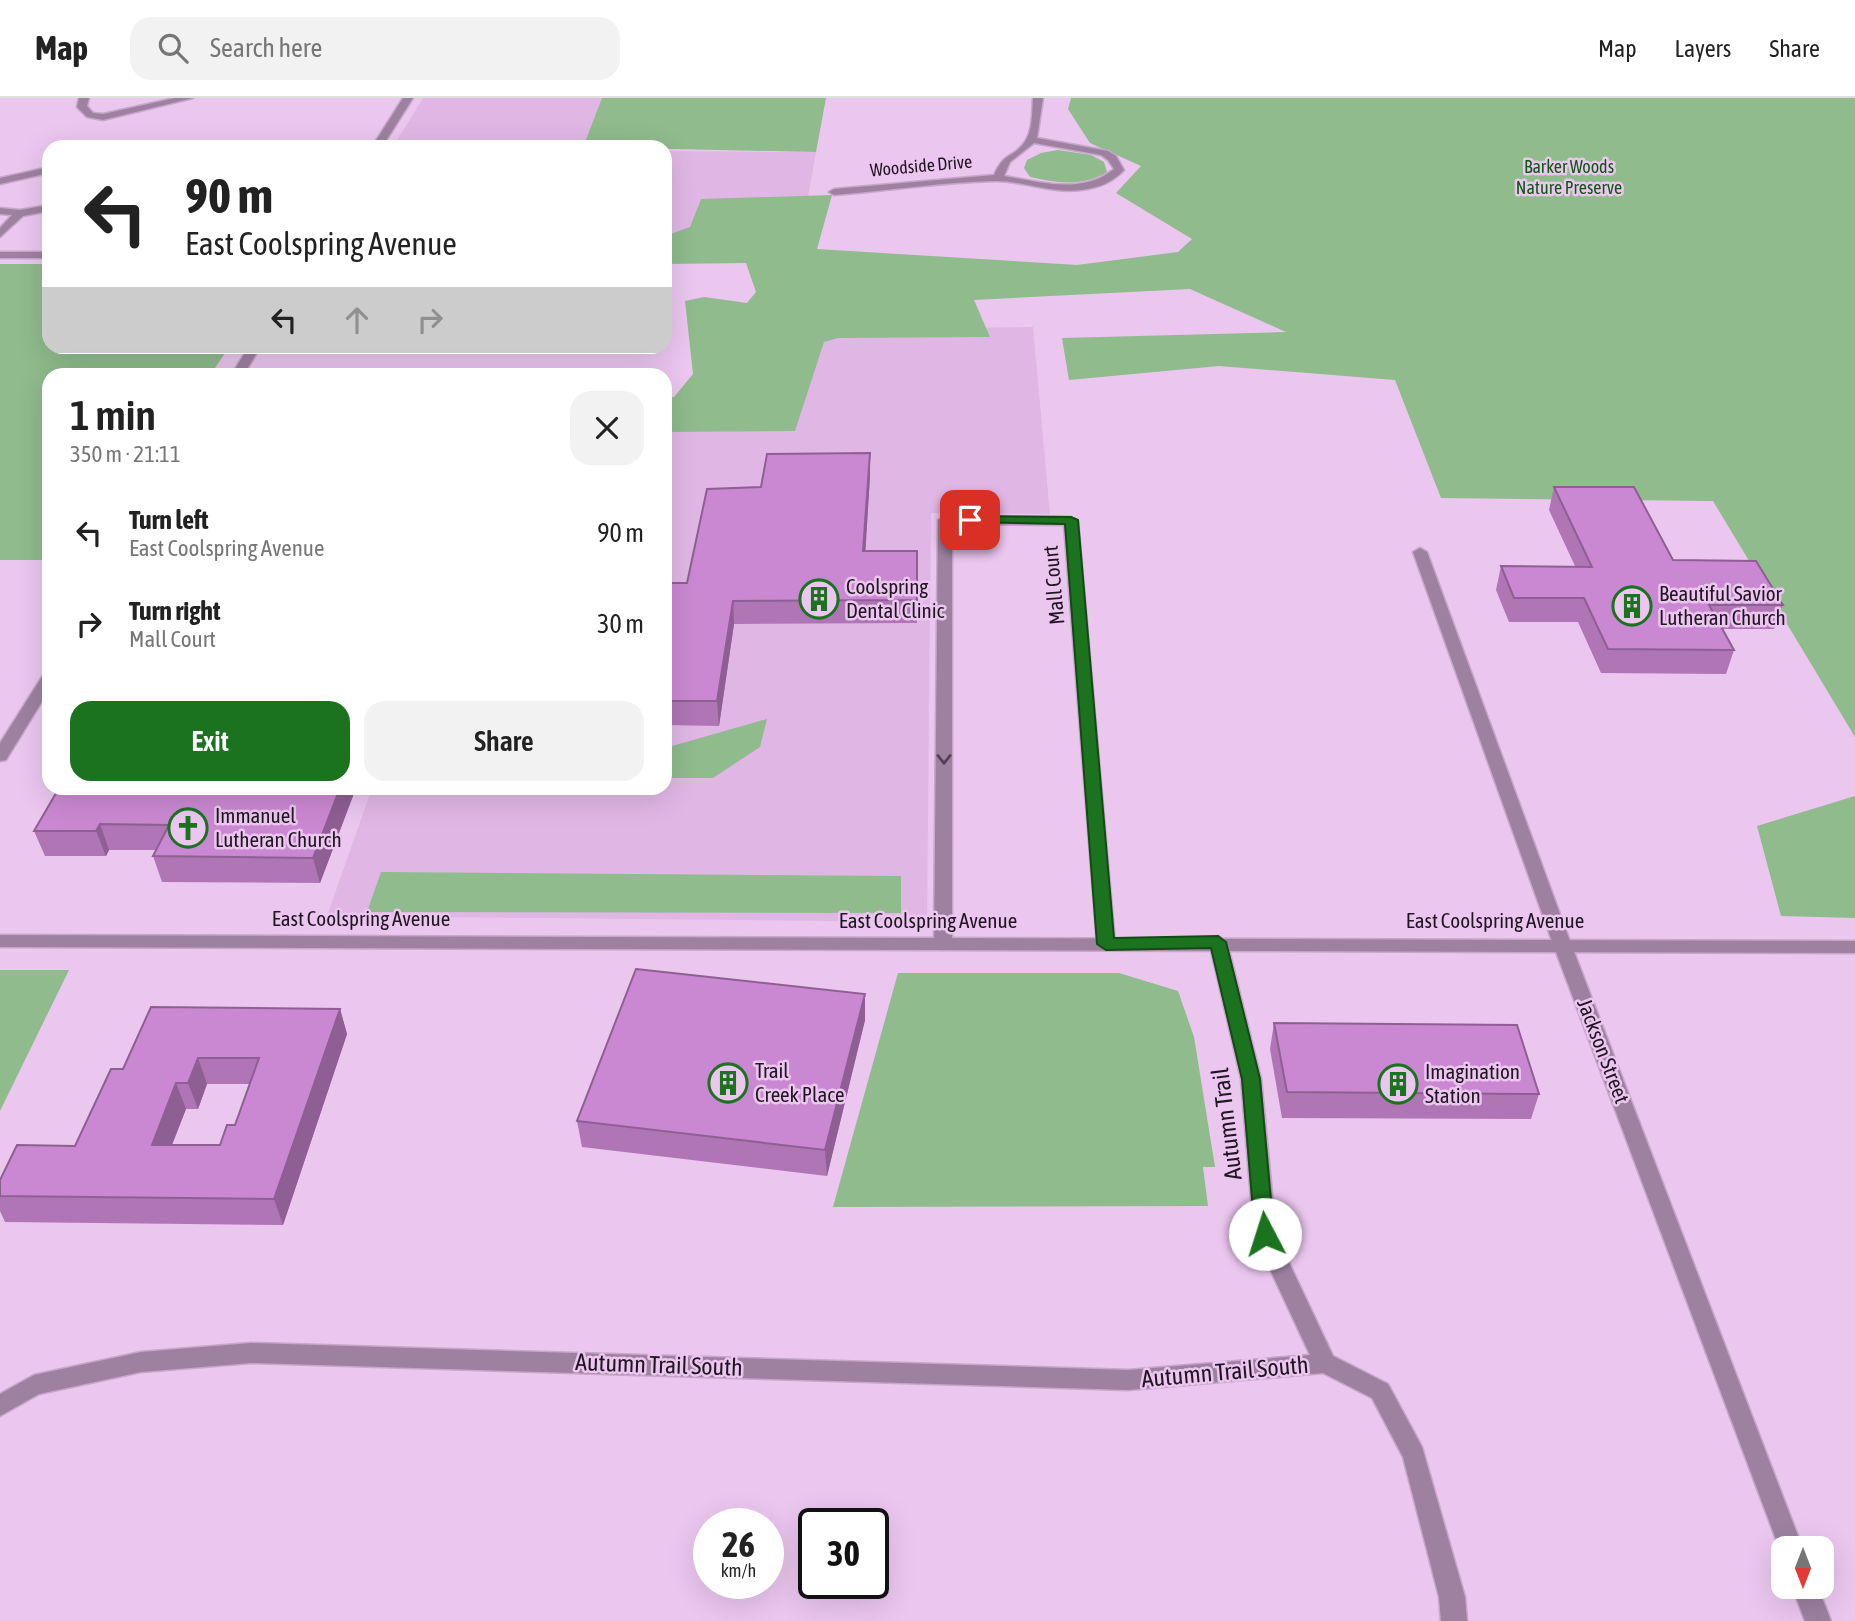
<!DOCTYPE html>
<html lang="en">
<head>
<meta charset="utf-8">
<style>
  body { margin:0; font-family:"Asap Condensed",sans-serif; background:#f2f2f2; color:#222; height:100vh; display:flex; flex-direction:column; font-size:26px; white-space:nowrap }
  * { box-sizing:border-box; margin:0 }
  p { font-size:23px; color:#767676 }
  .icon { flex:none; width:38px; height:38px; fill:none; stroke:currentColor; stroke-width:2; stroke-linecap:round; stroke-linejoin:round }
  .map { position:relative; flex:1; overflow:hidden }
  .drawer { position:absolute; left:42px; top:270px; width:630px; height:427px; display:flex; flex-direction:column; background:#fff; border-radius:21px; box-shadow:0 7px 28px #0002 }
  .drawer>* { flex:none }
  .banner { position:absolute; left:42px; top:42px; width:630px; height:214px; border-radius:21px; box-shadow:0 7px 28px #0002; background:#fff; color:#222; overflow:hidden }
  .needle { width:46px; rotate:180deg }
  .fabs { position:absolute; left:1771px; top:1438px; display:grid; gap:14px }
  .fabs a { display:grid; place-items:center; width:63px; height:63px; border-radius:14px; background:#fff; box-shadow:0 7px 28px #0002; font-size:35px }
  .speed { position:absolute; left:693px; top:1410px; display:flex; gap:14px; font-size:35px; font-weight:700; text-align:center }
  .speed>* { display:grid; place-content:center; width:91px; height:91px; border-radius:50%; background:#fff; box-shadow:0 7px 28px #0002; line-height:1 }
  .speed small { font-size:18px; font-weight:400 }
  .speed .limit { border:4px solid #111; border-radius:10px; background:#fff; color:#111 }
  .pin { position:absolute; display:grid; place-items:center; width:60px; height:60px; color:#fff; margin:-30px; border-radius:14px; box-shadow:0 4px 10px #0006 }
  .me { position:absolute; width:77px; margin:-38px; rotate:355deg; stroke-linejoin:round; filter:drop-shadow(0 0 5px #0008) }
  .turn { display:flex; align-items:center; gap:24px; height:147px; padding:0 28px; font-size:32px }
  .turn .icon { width:91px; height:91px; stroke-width:2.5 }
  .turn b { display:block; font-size:49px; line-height:60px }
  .lanes { display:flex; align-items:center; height:66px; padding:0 28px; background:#0003; justify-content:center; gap:35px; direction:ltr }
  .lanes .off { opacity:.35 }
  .round { display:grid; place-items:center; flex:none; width:74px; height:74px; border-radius:21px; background:#f2f2f2 }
  .overview { display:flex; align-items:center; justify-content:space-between; height:119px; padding:0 28px }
  h1 { font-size:42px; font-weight:600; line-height:52px }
  .button { display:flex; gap:14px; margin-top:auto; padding:14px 28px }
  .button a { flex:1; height:80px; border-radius:21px; background:#1b731f; color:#fff; font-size:28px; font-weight:600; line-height:80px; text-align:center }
  .button a+a { background:#f2f2f2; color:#222 }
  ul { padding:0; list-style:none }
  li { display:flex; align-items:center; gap:21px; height:91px; padding:0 28px }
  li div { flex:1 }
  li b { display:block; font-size:26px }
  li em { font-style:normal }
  header { display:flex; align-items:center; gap:42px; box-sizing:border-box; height:98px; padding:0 35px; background:#fff; border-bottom:2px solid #e0e0e0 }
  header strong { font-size:33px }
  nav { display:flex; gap:38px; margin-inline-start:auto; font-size:24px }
  .search { width:490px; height:63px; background:#f2f2f2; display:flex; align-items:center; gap:18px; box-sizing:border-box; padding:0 24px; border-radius:21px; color:#767676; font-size:26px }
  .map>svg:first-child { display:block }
  .built { fill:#e0b7e4 }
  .green { fill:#8fbb8d }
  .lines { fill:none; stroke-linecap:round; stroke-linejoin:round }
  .minor-casing { stroke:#c7a6ca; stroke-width:3 }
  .tertiary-casing { stroke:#c7a6ca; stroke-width:3 }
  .minor { fill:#9e81a1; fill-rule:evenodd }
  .tertiary { fill:#9e81a1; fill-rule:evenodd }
  .wall { fill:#af75b5; fill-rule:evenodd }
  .shaded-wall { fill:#8e5f93 }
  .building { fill:#cb88d2; stroke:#8e5f93; stroke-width:2; fill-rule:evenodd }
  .oneway { stroke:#534055 }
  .route { fill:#1b731f; stroke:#124b14; stroke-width:2 }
  .labels { text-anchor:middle; stroke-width:5; stroke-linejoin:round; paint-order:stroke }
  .far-street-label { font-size:18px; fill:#211423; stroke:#ebc6ef }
  .far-park-label { font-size:18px; fill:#0b5911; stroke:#ebc6ef }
  .street-label { font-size:21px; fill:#211423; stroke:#ebc6ef }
  .poi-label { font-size:21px; fill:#211423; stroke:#ebc6ef; text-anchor:start }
  .near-street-label { font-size:24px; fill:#211423; stroke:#ebc6ef }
</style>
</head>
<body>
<header>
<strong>Map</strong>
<div class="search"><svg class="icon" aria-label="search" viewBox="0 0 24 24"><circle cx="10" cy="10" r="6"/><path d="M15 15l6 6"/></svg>Search here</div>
<nav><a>Map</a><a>Layers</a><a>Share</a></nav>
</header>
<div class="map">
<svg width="1855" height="1523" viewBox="0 0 1855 1523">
  <rect width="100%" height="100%" fill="#ebc6ef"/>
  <!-- built -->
  <path class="built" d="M 423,0 L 602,0 L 583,49 L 393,49 Z
    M 665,53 L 816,54 L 797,160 L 665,159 Z
    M 1033,229 L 1050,416 L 931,415 L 927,824 L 327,818 L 372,690 L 665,690 L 665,313 L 816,232 Z"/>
  <!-- green -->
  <path class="green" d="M 602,0 L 826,0 L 816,54 L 583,49 Z
    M 1071,0 L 1855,0 L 1855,639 L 1713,403 L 1441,400 L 1395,282 L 1219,268 L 1069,282 L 1062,240 L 1286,234 L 1190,191 L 974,202 L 990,239 L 838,240 L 824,244 L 795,333 L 665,334 L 665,300 L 674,299 L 693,276 L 685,203 L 704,199 L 747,205 L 756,194 L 746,165 L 665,166 L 665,138 L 690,129 L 701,101 L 832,97 L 817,151 L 1077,167 L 1178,154 L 1192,141 L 1116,95 L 1141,68 L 1090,45 L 1068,11 Z
    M 1058,52 L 1091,57 L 1104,64 L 1107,74 C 1083,89 1056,85 1030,79 L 1024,70 L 1027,62 L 1041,55 Z
    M 0,166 L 49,166 L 49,248 L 229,249 L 211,276 L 49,276 L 49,462 L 0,462 Z
    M 767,621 L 760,649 L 713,680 L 665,680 L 665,650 Z
    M 1855,698 L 1855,820 L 1781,818 L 1757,728 Z
    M 381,774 L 901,778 L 901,815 L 367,814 Z
    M 0,872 L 69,872 L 0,1013 Z
    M 898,875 L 1119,875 L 1178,893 L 1194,939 L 1215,1069 L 1203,1069 L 1208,1108 L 833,1109 Z"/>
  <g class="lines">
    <!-- minor casing -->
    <g class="minor-casing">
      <path id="minor" d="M 79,0 L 89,0 L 87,8 L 93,15 L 103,16 L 175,0 L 193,0 L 103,22 L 87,19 L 77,9 Z
        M 1033,0 L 1043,0 L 1037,40 L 1108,53 L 1116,58 L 1124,72 C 1112,85 1098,90 1081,92 C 1052,96 1024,83 996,83 C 942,84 887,93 834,97 L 829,94 L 834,91 L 994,77 C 1005,53 1012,61 1024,45 C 1033,33 1032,14 1033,0 ZM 1034,45 L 1101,57 L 1108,62 L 1114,71 C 1082,97 1041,84 1004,78 L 1010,64 Z
        M 49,69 L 49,75 L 0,86 L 0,80 Z
        M 49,107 L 49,113 L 23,118 L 0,139 L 0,130 L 12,117 L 0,116 L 0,110 L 20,112 Z
        M 0,154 L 49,154 L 49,160 L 0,160 Z
        M 945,418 L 1071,419 L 1078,423 L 1115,846 L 1113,850 L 1106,852 L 1097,846 L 1064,427 L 952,426 L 952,846 L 943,852 L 934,846 L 938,422 Z
        M 1420,450 L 1427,454 L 1571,846 L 1803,1451 L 1783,1451 L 1783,1460 L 1553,846 L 1413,454 Z
        M 1218,838 L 1227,844 L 1261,981 L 1276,1137 L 1333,1258 L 1388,1286 L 1422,1349 L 1465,1499 L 1467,1523 L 1441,1523 L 1439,1499 L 1403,1359 L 1372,1300 L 1323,1275 L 1128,1292 L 251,1265 L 141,1274 L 39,1296 L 0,1318 L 0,1296 L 34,1277 L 141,1254 L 251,1245 L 1128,1272 L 1310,1257 L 1254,1137 L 1241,981 L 1209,844 Z
        M 1792,1489 L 1818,1489 L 1831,1523 L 1805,1523 Z"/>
    </g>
    <!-- tertiary casing -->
    <g class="tertiary-casing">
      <path id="tertiary" d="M 403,0 L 413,0 L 382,49 L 372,49 Z
        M 249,248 L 261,248 L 244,276 L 232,276 Z
        M 49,575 L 49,592 L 6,662 L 0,663 L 0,645 L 43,577 Z
        M 0,837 L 1855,843 L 1855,855 L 0,849 Z"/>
    </g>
    <!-- minor -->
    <use href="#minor" class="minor"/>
    <!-- tertiary -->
    <use href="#tertiary" class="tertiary"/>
  </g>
  <!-- wall -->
  <path class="wall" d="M 870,378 L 865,453 L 917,453 L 917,525 L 734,526 L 719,628 L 665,627 L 665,485 L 687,485 L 761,389 Z
    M 1554,389 L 1673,462 L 1783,507 L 1774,531 L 1722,531 L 1734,552 L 1726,576 L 1601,575 L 1578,524 L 1509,524 L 1496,492 L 1501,468 L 1575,468 L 1549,412 Z
    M 59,690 L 356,690 L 320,785 L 162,784 L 153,758 L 157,752 L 109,752 L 106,758 L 45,758 L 34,733 Z
    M 340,911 L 347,936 L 283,1127 L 5,1124 L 0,1113 L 0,1082 L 75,1048 L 123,971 ZM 207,986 L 250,986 L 235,1027 L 220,1047 L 172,1047 L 186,1011 L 198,1011 Z
    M 865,922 L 827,1078 L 582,1049 L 577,1023 Z
    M 1274,925 L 1539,996 L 1531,1021 L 1282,1020 L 1270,951 Z"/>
  <!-- shaded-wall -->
  <path class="shaded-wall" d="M 870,355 L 870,378 L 864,477 L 863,453 Z
    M 733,503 L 734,526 L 719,628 L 717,603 Z
    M 340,690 L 356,690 L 320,785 L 313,760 Z
    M 100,726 L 109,752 L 106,758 L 96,733 Z
    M 865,896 L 865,922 L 827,1078 L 825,1052 Z
    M 340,911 L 347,936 L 283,1127 L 274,1101 Z
    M 198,960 L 207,986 L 198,1011 L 188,985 Z
    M 176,985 L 186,1011 L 162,1072 L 152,1047 Z"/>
  <!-- building -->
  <path class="building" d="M 870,355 L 863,453 L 917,453 L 917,502 L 733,503 L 717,603 L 665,603 L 665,485 L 687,485 L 707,391 L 761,389 L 767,356 Z
    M 1554,389 L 1634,389 L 1673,462 L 1756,463 L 1783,507 L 1709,507 L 1734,552 L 1608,551 L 1584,500 L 1514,500 L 1501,468 L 1592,469 Z
    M 59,690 L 340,690 L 313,760 L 153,758 L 169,727 L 100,726 L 96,733 L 34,733 Z
    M 636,871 L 865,896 L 825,1052 L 577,1023 Z
    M 151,909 L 340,911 L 274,1101 L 0,1098 L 0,1082 L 17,1047 L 75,1048 L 111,971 L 123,971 ZM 198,960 L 259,960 L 235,1027 L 227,1027 L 220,1047 L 152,1047 L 176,985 L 188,985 Z
    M 1274,925 L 1517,927 L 1539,996 L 1287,994 Z"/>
  <!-- one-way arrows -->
  <defs><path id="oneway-chevron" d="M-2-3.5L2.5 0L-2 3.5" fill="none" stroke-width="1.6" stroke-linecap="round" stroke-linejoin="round" transform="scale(1.75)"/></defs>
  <use class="oneway" href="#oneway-chevron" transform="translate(944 661) rotate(90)"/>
  <!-- route -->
  <path class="route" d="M 970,418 L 1071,419 L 1078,422 L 1114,840 L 1218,838 L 1226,844 L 1260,981 L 1274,1136 L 1271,1142 L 1258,1142 L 1255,1136 L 1242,981 L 1211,850 L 1106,852 L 1097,846 L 1065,426 L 966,424 L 964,422 Z"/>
  <!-- icons -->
  <defs>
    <g id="building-ring" transform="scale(2.0125)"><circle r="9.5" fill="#ebc6ef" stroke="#1b731f" stroke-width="1.5"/><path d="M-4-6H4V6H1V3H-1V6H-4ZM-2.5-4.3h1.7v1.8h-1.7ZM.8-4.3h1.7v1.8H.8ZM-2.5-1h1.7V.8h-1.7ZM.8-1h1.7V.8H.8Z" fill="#1b731f"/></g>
    <g id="church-ring" transform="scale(2.0125)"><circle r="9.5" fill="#ebc6ef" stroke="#1b731f" stroke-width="1.5"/><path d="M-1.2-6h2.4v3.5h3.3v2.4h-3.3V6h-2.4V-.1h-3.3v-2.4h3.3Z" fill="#1b731f"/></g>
  </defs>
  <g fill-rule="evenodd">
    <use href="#building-ring" x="819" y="501"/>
    <use href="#building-ring" x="1632" y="508"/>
    <use href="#church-ring" x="188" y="730"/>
    <use href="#building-ring" x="728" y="985"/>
    <use href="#building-ring" x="1398" y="986"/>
  </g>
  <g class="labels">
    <!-- far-street labels -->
    <g class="far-street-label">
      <text transform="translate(921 68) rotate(-5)" y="6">Woodside Drive</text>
    </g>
    <!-- far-park labels -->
    <g class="far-park-label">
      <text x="1569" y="75">Barker Woods<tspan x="1569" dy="21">Nature Preserve</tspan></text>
    </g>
    <!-- street labels -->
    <g class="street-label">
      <text transform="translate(1054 487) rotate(-95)" y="7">Mall Court</text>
      <text x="361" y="828">East Coolspring Avenue</text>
      <text x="928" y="830">East Coolspring Avenue</text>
      <text x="1495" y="830">East Coolspring Avenue</text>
      <text transform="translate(1603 953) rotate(69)" y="7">Jackson Street</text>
    </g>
    <!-- poi labels -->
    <g class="poi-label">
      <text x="846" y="496">Coolspring<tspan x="846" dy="24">Dental Clinic</tspan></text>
      <text x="1659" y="503">Beautiful Savior<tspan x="1659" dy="24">Lutheran Church</tspan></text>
      <text x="215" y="725">Immanuel<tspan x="215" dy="24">Lutheran Church</tspan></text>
      <text x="755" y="980">Trail<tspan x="755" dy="24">Creek Place</tspan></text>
      <text x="1425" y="981">Imagination<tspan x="1425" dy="24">Station</tspan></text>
    </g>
    <!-- near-street labels -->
    <g class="near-street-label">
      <text transform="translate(1227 1026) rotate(-97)" y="8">Autumn Trail</text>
      <text transform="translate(659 1267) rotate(2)" y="8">Autumn Trail South</text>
      <text transform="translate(1225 1274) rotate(-5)" y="8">Autumn Trail South</text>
    </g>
  </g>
</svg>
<div class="fabs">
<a><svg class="needle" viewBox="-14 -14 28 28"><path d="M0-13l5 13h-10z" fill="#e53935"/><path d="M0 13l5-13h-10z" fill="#767676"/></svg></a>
</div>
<div class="speed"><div>26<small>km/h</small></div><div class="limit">30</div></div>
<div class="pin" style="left:970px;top:422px;background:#d93025"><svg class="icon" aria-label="arrive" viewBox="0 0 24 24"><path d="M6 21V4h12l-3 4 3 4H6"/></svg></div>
<svg class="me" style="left:1265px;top:1136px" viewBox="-20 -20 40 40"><circle r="19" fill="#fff"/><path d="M0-13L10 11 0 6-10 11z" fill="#1b731f"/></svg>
<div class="banner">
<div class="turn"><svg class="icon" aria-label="left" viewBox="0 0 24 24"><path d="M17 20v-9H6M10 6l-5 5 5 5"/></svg><div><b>90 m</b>East Coolspring Avenue</div></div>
<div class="lanes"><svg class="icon" aria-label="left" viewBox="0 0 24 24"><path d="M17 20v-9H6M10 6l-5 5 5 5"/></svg><svg class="icon off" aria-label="ahead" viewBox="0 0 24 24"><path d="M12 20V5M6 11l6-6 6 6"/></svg><svg class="icon off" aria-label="right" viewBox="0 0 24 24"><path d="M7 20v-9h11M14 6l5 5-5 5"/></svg></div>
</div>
<section class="drawer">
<div class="overview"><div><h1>1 min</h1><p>350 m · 21:11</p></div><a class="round"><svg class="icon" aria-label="close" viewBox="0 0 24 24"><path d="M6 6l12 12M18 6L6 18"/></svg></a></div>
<ul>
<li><svg class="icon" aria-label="left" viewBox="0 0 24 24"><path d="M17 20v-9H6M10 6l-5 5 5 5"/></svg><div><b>Turn left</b><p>East Coolspring Avenue</p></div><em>90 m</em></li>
<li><svg class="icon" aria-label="right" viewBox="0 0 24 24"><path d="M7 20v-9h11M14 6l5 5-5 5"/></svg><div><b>Turn right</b><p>Mall Court</p></div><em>30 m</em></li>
</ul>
<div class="button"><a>Exit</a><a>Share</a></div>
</section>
</div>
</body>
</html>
